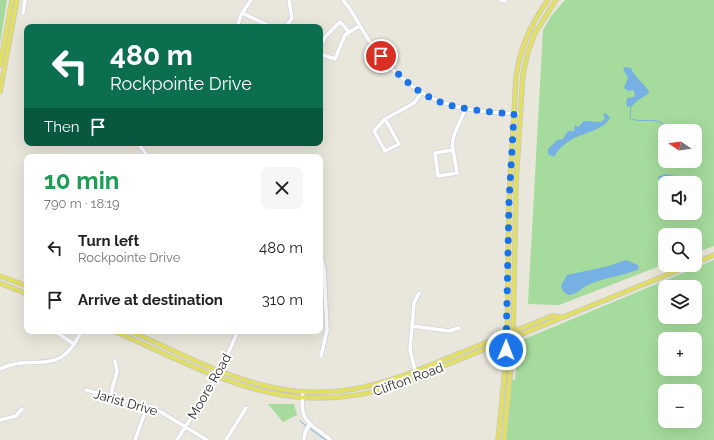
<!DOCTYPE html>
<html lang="en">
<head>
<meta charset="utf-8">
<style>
  body { margin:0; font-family:Raleway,sans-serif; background:#f6f6f6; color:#202124; height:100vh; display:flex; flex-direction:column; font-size:15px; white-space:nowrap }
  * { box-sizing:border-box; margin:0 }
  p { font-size:13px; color:#757577 }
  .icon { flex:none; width:22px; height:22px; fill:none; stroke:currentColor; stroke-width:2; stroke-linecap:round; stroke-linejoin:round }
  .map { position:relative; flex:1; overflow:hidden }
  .sheet { position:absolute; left:24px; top:154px; width:299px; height:180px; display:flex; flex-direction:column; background:#fff; border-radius:8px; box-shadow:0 4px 16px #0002 }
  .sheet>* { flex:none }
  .guide { position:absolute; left:24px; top:24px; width:299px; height:122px; border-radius:8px; box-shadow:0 4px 16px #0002; background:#0b6e4f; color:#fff; overflow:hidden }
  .needle { width:26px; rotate:283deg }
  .fabs { position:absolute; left:658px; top:124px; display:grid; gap:8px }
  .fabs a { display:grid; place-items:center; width:44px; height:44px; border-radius:8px; background:#fff; box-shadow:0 4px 16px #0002; font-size:20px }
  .pin { position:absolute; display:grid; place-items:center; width:34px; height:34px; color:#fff; margin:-17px; border:2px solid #fff; border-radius:50%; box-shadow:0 1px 4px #0007 }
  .me { position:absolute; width:44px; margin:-22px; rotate:1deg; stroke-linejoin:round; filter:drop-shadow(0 0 3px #0008) }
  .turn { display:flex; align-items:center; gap:14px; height:84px; padding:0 20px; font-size:18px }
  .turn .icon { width:52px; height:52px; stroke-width:2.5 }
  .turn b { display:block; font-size:28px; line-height:34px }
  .then { display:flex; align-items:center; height:38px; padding:0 20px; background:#0003; gap:8px; font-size:15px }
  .round { display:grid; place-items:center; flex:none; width:42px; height:42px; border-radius:8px; background:#f6f6f6 }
  .headline { display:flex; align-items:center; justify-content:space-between; height:68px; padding:0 20px }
  h1 { font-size:24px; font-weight:700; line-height:30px; color:#1e9e55 }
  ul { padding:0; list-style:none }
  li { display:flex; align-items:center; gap:12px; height:52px; padding:0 20px }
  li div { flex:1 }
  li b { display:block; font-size:15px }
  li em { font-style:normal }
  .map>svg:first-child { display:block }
  .green { fill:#a5db9c; fill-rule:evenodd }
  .water { fill:#77b0e2 }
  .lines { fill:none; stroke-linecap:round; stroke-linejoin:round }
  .stream { stroke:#77b0e2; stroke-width:1 }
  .minor-casing { stroke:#d1d1e0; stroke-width:5 }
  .major-casing { stroke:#c7c7c7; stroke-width:5.5 }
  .minor { stroke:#fff; stroke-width:3.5 }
  .major { stroke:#e2df67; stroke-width:4 }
  .route { stroke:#1a73e8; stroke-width:7; stroke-dasharray:0 12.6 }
  .labels { text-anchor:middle; stroke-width:4; stroke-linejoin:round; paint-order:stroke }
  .street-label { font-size:13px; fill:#282828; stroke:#fff }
</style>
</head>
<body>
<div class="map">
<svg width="714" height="440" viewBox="0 0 714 440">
  <rect width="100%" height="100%" fill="#e9e6db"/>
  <!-- green -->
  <path class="green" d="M 0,0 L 7,0 L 0,44 Z
    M 565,0 L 714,0 L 714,246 L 695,253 L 695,235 L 665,235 L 665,264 L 559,305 L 528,304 L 543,30 L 551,16 ZM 665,131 L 695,131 L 695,161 L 665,161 ZM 665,183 L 695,183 L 695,213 L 665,213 Z
    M 714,260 L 714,440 L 504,440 L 510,378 L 515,380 L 518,346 L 522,340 ZM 665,287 L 695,287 L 695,317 L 665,317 ZM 665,339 L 695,339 L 695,369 L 665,369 ZM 665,391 L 695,391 L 695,421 L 665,421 Z
    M 268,404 L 294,404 L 297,415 L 283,422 Z"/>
  <!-- water -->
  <path class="water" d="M 625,67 L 631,68 C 633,75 644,84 649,91 L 648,94 L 638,100 L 632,106 L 628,107 L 626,104 L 627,98 L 634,97 L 635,94 L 633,90 L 628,91 L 624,88 L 628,78 L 623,69 Z
    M 606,113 L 610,118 C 600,136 569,130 554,157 L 548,154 L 548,149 L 557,140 L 563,139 L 568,131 L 574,131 L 575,125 L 578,127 L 584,121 L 601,122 L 605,119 L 603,114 Z
    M 665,174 L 675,176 L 675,183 L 665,183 L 665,196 L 661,189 L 658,177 Z
    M 626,260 L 638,265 L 639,269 C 625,276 605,277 590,284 C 582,287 577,295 568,295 L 563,291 L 561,286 L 567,275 L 609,266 Z"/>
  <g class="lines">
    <!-- stream -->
    <path class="stream" d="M 631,106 L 630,118 C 641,125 662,113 668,131
      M 300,421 L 306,426
      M 309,428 L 326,440"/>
    <!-- minor casing -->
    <g class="minor-casing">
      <path id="minor" d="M 343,0 C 355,14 362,31 373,46 C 415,103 453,111 520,114
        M 501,0 L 505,1
        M 23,13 L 25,0
        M 242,13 L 272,27
        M 237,27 L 241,15 L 251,0
        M 286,27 L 292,18 L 289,0
        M 349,32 L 360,26
        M 320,47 L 326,36 L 340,22 L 349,32 L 345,35 L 335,59 L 320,54
        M 385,119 L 399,144 L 385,151 L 374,131 Z
        M 385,119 L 414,103 L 421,93
        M 138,143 L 148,157
        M 453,150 L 457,173 L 438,176 L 435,153 Z
        M 453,150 C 450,135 461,123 465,109
        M 56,156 L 58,157
        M 320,255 L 324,268 L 327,330 L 321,356
        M 412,326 L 449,331 L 459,328
        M 54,331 L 74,344
        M 0,369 C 32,352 60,380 81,331
        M 417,378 L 410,350 L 414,303 L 419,293
        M 86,390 L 161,412 L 207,440
        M 303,392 C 299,423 309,422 331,440
        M 110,397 L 117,371 L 115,361
        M 0,420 L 16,416 L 22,409
        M 135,440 L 147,407
        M 177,440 L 219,374 L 238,331
        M 226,440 L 246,408
        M 304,440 L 305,432 L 310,424"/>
    </g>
    <!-- major casing -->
    <g class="major-casing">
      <path id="major" d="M 0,65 L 12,0
        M 0,92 L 17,0
        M 695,263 L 714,255
        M 0,276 L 27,286
        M 0,283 L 27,294
        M 114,331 C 212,374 288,422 397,385 L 691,265
        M 130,331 C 173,350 216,373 262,385 C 336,405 393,381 460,353 C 491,341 521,328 552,316 L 561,317
        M 491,349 L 501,350 L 506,358
        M 498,440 L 507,350 L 509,202 L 516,77 C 520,48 531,23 548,0
        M 504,440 L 513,343 L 516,182 L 523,74 L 528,52 L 535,33 L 556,0"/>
    </g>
    <!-- minor -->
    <use href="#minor" class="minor"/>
    <!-- major -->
    <use href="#major" class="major"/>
  </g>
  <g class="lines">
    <!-- route -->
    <path class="route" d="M 381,56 C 427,107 448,108 514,114 L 509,202 L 506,350"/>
  </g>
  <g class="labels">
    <!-- street labels -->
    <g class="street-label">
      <text transform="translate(408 379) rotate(-20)" y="5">Clifton Road</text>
      <text transform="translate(209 386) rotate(-60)" y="5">Moore Road</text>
      <text transform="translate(126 402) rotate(16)" y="5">Jarist Drive</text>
    </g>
  </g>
</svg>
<div class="fabs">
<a><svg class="needle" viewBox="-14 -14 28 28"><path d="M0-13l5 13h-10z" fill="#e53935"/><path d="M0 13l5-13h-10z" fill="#757577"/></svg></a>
<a><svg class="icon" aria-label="sound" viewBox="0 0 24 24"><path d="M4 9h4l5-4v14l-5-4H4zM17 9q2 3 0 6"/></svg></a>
<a><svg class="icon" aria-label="search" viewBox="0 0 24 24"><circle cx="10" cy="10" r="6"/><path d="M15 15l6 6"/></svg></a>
<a><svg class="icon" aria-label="layers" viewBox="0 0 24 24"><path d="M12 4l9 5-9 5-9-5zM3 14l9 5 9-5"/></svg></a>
<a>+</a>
<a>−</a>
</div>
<div class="pin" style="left:381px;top:56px;background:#d93025"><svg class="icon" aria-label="arrive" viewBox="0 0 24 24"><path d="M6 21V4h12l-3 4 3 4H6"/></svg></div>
<svg class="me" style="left:506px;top:350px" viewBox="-20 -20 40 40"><circle r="17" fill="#1a73e8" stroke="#fff" stroke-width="3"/><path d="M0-11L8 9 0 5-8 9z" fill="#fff"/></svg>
<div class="guide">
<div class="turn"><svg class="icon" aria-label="left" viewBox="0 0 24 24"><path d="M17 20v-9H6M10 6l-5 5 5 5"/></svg><div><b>480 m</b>Rockpointe Drive</div></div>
<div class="then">Then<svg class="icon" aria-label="arrive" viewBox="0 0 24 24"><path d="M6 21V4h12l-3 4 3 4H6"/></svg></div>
</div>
<section class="sheet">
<div class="headline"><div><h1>10 min</h1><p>790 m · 18:19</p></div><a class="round"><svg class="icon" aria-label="close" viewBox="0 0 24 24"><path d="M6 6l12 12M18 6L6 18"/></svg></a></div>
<ul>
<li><svg class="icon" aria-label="left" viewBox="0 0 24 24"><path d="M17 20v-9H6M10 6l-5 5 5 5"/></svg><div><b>Turn left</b><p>Rockpointe Drive</p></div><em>480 m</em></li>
<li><svg class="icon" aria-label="arrive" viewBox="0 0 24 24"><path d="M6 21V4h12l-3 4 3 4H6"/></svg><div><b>Arrive at destination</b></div><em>310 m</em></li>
</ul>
</section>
</div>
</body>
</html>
